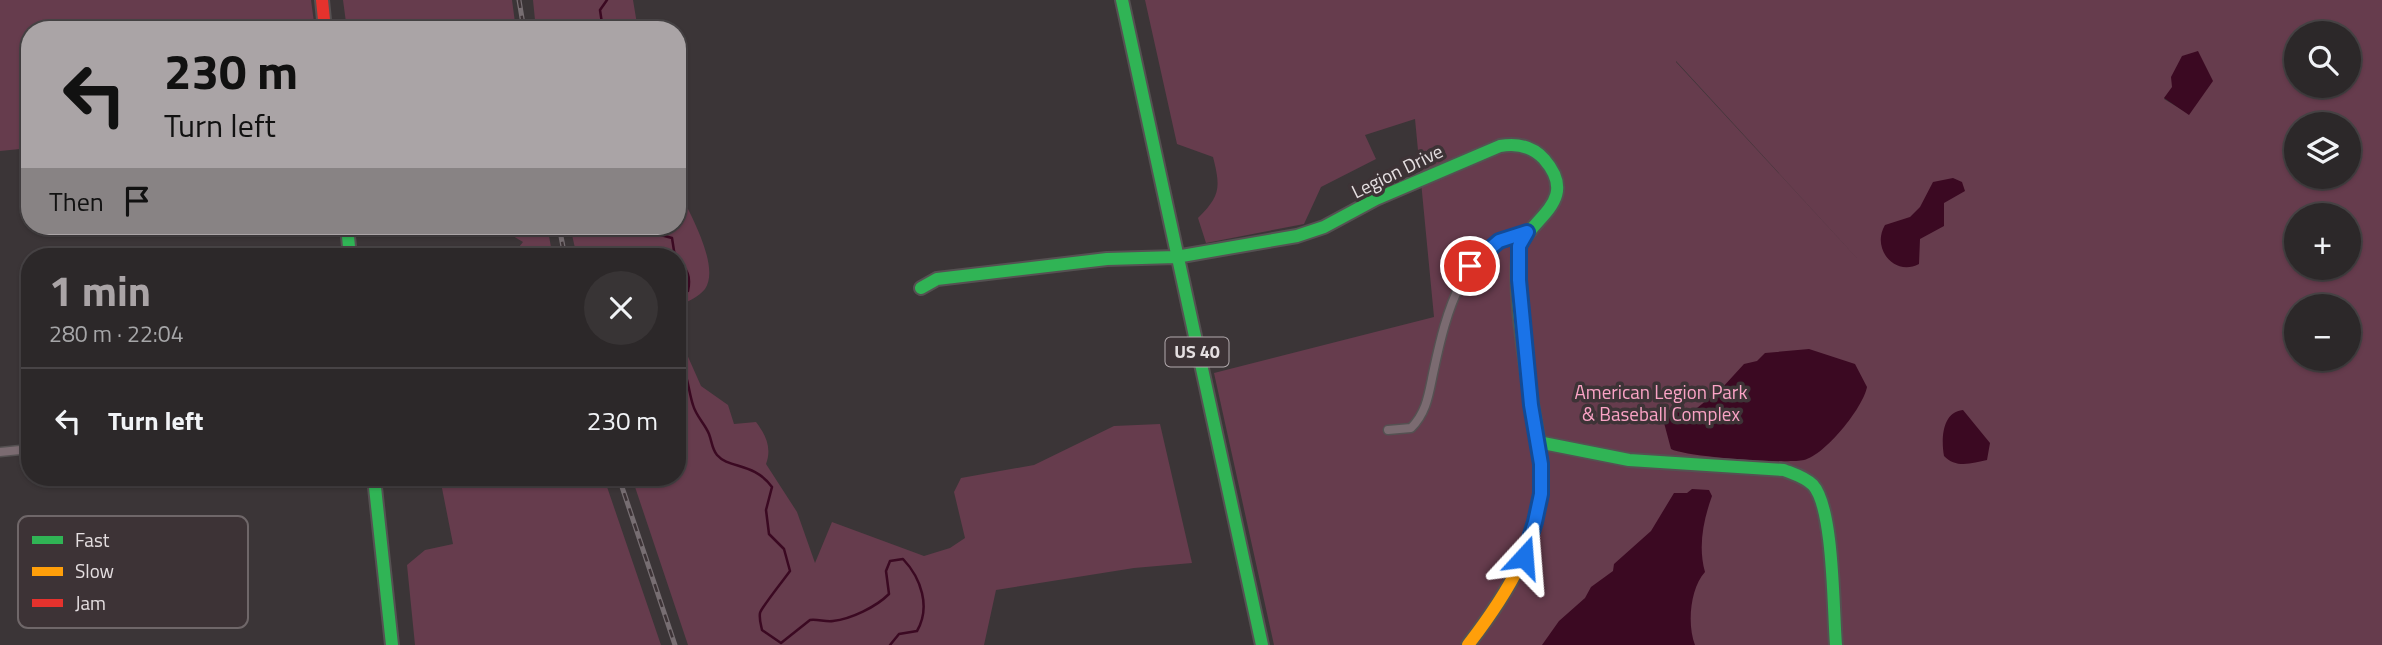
<!DOCTYPE html>
<html lang="en">
<head>
<meta charset="utf-8">
<style>
  body { margin:0; font-family:"Titillium Web",sans-serif; background:#383435; color:#f1f3f6; height:100vh; display:flex; flex-direction:column; font-size:26px; white-space:nowrap }
  * { box-sizing:border-box; margin:0 }
  p { font-size:23px; color:#a6a6a8 }
  .icon { flex:none; width:38px; height:38px; fill:none; stroke:currentColor; stroke-width:2; stroke-linecap:round; stroke-linejoin:round }
  .map { position:relative; flex:1; overflow:hidden }
  .panel { position:absolute; left:21px; top:248px; width:665px; height:238px; display:flex; flex-direction:column; background:#2c2829; border-radius:28px; box-shadow:0 2px 5px #0004,0 0 0 2px #484446 }
  .panel>* { flex:none }
  .top-card { position:absolute; left:21px; top:21px; width:665px; height:214px; border-radius:28px; box-shadow:0 2px 5px #0004,0 0 0 2px #484446; background:#aaa4a6; color:#111; overflow:hidden }
  .controls { position:absolute; left:2284px; top:21px; display:grid; gap:14px }
  .controls a { display:grid; place-items:center; width:77px; height:77px; border-radius:50%; background:#2c2829; box-shadow:0 2px 5px #0004,0 0 0 2px #484446; font-size:35px }
  .pin { position:absolute; display:grid; place-items:center; width:60px; height:60px; color:#fff; margin:-30px; border:4px solid #fff; border-radius:50%; box-shadow:0 2px 7px #0007 }
  .me { position:absolute; width:77px; margin:-38px; rotate:19deg; stroke-linejoin:round; filter:drop-shadow(0 0 5px #0008) }
  .turn { display:flex; align-items:center; gap:24px; height:147px; padding:0 28px; font-size:32px }
  .turn .icon { width:91px; height:91px; stroke-width:2.5 }
  .turn b { display:block; font-size:49px; line-height:60px }
  .then { display:flex; align-items:center; height:66px; padding:0 28px; background:#0003; gap:14px; font-size:26px }
  .round { display:grid; place-items:center; flex:none; width:74px; height:74px; border-radius:37px; background:#383435 }
  .head { display:flex; align-items:center; justify-content:space-between; height:119px; padding:0 28px }
  h1 { font-size:42px; font-weight:700; line-height:52px; color:#aaa4a6 }
  ul { padding:0; list-style:none }
  li { display:flex; align-items:center; gap:21px; height:105px; padding:0 28px; border-top:2px solid #484446 }
  li div { flex:1 }
  li b { display:block; font-size:26px }
  li em { font-style:normal }
  .map>svg:first-child { display:block }
  .green { fill:#663c4d; fill-rule:evenodd }
  .water { fill:#3b0922 }
  .lines { fill:none; stroke-linecap:round; stroke-linejoin:round }
  .stream { stroke:#3b0922; stroke-width:2.5 }
  .street-casing { stroke:#555152; stroke-width:11 }
  .fast-casing { stroke:#555152; stroke-width:16 }
  .slow-casing { stroke:#555152; stroke-width:16 }
  .jam-casing { stroke:#555152; stroke-width:16 }
  .street { stroke:#7b6b71; stroke-width:8 }
  .fast { stroke:#30b455; stroke-width:12 }
  .slow { stroke:#ff9f0a; stroke-width:12 }
  .jam { stroke:#e5322d; stroke-width:12 }
  .rail-casing { stroke:#776e72; stroke-width:5 }
  .rail { stroke:#3d3336; stroke-width:2.5; stroke-dasharray:8; stroke-linecap:butt }
  .route-casing { stroke:#114b97; stroke-width:18 }
  .route { stroke:#1a73e8; stroke-width:12 }
  .labels { text-anchor:middle; stroke-width:7; stroke-linejoin:round; paint-order:stroke }
  .shield { fill:#3d3336; stroke:#b3abae; stroke-width:2 }
  .shield-label { font-size:18px; font-weight:bold; fill:#e5dfe1 }
  .street-label { font-size:19px; fill:#e5dfe1; stroke:#3d3336 }
  .park-label { font-size:19px; fill:#faa3c5; stroke:#3d3336 }
  .key { fill:#3d3336; stroke:#6f6769; stroke-width:2 }
  .key-label { font-size:19px; fill:#e5dfe1 }
</style>
</head>
<body>
<div class="map">
<svg width="2382" height="645" viewBox="0 0 2382 645">
  <rect width="100%" height="100%" fill="#3b3537"/>
  <!-- green -->
  <path class="green" d="M 0,0 L 311,0 L 315,30 L 30,30 L 30,148 L 0,151 Z
    M 343,0 L 512,0 L 516,30 L 347,30 Z
    M 533,0 L 633,0 L 638,30 L 536,30 Z
    M 1145,0 L 2382,0 L 2382,645 L 1274,645 L 1214,373 L 1434,317 L 1415,119 L 1365,135 L 1376,159 L 1321,187 L 1304,224 L 1206,243 L 1198,218 C 1220,196 1221,188 1213,157 L 1177,144 ZM 2296,33 L 2348,33 L 2348,86 L 2296,86 ZM 1676,61 L 1866,268 L 1676,62 ZM 2173,87 L 2189,114 L 2164,99 ZM 2296,124 L 2348,124 L 2348,177 L 2296,177 ZM 2296,215 L 2348,215 L 2348,268 L 2296,268 ZM 2296,306 L 2348,306 L 2348,359 L 2296,359 Z
    M 677,187 C 688,210 721,266 705,289 C 699,297 686,302 677,307 L 677,257 L 577,257 L 570,226 L 677,226 Z
    M 496,226 L 547,226 L 553,257 L 511,257 L 523,242 Z
    M 677,332 L 701,386 L 728,405 L 734,424 L 756,422 C 766,435 772,448 766,464 L 797,512 L 815,563 L 832,522 L 924,556 L 950,548 L 965,538 L 954,492 L 961,478 L 1034,465 L 1114,426 L 1160,424 L 1192,563 L 1134,568 L 996,590 L 984,645 L 688,645 L 632,478 L 677,478 Z
    M 440,478 L 604,478 L 661,645 L 415,645 L 407,565 L 425,550 L 453,544 Z"/>
  <!-- water -->
  <path class="water" d="M 2198,51 L 2213,81 L 2189,115 L 2164,98 L 2172,87 L 2171,77 L 2182,56 Z
    M 1953,178 L 1962,182 L 1965,191 L 1944,203 L 1944,226 L 1920,239 L 1919,264 C 1894,277 1871,248 1885,225 L 1910,217 L 1920,207 L 1933,182 Z
    M 1809,349 L 1855,364 L 1867,387 C 1863,408 1825,455 1804,460 C 1785,464 1686,457 1671,449 L 1663,419 L 1669,410 L 1681,413 L 1697,408 L 1722,388 L 1744,364 L 1757,361 L 1765,353 Z
    M 1963,410 L 1990,443 L 1987,460 C 1973,463 1956,469 1944,456 C 1941,439 1942,412 1963,410 Z
    M 1692,489 L 1709,490 L 1712,496 C 1703,521 1698,547 1705,572 C 1690,588 1687,625 1695,645 L 1542,645 L 1559,621 L 1585,598 L 1591,587 L 1613,571 L 1614,564 L 1651,531 L 1674,493 L 1687,493 Z"/>
  <g class="lines">
    <!-- stream -->
    <path class="stream" d="M 603,30 L 600,10 L 607,0
      M 639,226 L 642,230 L 672,238 L 675,257
      M 677,260 C 688,270 691,276 688,291 L 677,297
      M 677,359 C 688,371 688,390 693,405 C 696,416 705,424 709,434 C 712,442 712,449 717,455 C 729,469 754,462 772,487 L 766,510 L 769,534 L 784,549 L 790,571 C 785,578 761,608 760,613 C 759,619 761,625 762,630 L 781,643 L 810,620 C 818,619 825,622 833,621 C 851,619 876,607 889,594 L 886,571 L 890,561 L 903,559 C 921,578 931,607 917,631 L 899,634 L 890,645"/>
    <!-- street casing -->
    <g class="street-casing">
      <path id="street" d="M 1388,430 L 1411,428 C 1428,411 1429,391 1434,369 C 1446,314 1462,243 1527,232
        M 0,452 L 30,449"/>
    </g>
    <!-- fast casing -->
    <g class="fast-casing">
      <path id="fast" d="M 1122,0 L 1262,645
        M 347,226 L 350,257
        M 921,288 L 937,279 L 1107,259 L 1176,257 L 1297,236 L 1324,227 L 1376,199 L 1500,146 C 1517,143 1532,146 1544,159 C 1584,205 1521,220 1518,256 C 1515,294 1522,337 1527,374
        M 1538,442 L 1629,460 L 1784,470 C 1794,474 1805,477 1813,485 C 1834,508 1833,611 1836,645
        M 374,478 L 392,645"/>
    </g>
    <!-- slow casing -->
    <g class="slow-casing">
      <path id="slow" d="M 1468,645 C 1505,597 1543,539 1541,475 C 1541,442 1532,408 1527,374"/>
    </g>
    <!-- jam casing -->
    <g class="jam-casing">
      <path id="jam" d="M 322,0 L 325,30"/>
    </g>
    <!-- street -->
    <use href="#street" class="street"/>
    <!-- fast -->
    <use href="#fast" class="fast"/>
    <!-- slow -->
    <use href="#slow" class="slow"/>
    <!-- jam -->
    <use href="#jam" class="jam"/>
    <!-- rail casing -->
    <g class="rail-casing">
      <path id="rail" d="M 519,0 L 524,30
        M 559,226 L 565,257
        M 619,478 L 675,645"/>
    </g>
    <!-- rail -->
    <use href="#rail" class="rail"/>
  </g>
  <g class="lines">
    <!-- route casing -->
    <g class="route-casing">
      <path id="route" d="M 1470,266 L 1499,241 L 1527,232 L 1519,246 L 1519,280 L 1531,405 L 1541,464 L 1541,494 L 1535,522 L 1524,557"/>
    </g>
    <!-- route -->
    <use href="#route" class="route"/>
  </g>
  <g class="labels">
    <!-- shield labels -->
    <rect class="shield" x="1165.5" y="337.5" width="63" height="29" rx="5"/>
    <g class="shield-label">
      <text x="1197" y="358">US 40</text>
    </g>
    <!-- street labels -->
    <g class="street-label">
      <text transform="translate(1397 171) rotate(-26)" y="7">Legion Drive</text>
    </g>
    <!-- park labels -->
    <g class="park-label">
      <text x="1661" y="399">American Legion Park<tspan x="1661" dy="22">&amp; Baseball Complex</tspan></text>
    </g>
  </g>
  <!-- legend -->
  <rect x="18" y="516" width="230" height="112" rx="10" class="key"/>
  <rect x="32" y="536" width="31" height="8" fill="#30b455"/>
  <rect x="32" y="567" width="31" height="9" fill="#ff9f0a"/>
  <rect x="32" y="599" width="31" height="8" fill="#e5322d"/>
  <g class="key-label">
    <text x="75" y="547">Fast</text>
    <text x="75" y="578">Slow</text>
    <text x="75" y="610">Jam</text>
  </g>
</svg>
<div class="controls">
<a><svg class="icon" aria-label="search" viewBox="0 0 24 24"><circle cx="10" cy="10" r="6"/><path d="M15 15l6 6"/></svg></a>
<a><svg class="icon" aria-label="layers" viewBox="0 0 24 24"><path d="M12 4l9 5-9 5-9-5zM3 14l9 5 9-5"/></svg></a>
<a>+</a>
<a>−</a>
</div>
<div class="pin" style="left:1470px;top:266px;background:#d93025"><svg class="icon" aria-label="arrive" viewBox="0 0 24 24"><path d="M6 21V4h12l-3 4 3 4H6"/></svg></div>
<svg class="me" style="left:1524px;top:557px" viewBox="-20 -20 40 40"><path d="M0-17L14 15 0 8-14 15z" fill="#1a73e8" stroke="#fff" stroke-width="4"/></svg>
<div class="top-card">
<div class="turn"><svg class="icon" aria-label="left" viewBox="0 0 24 24"><path d="M17 20v-9H6M10 6l-5 5 5 5"/></svg><div><b>230 m</b>Turn left</div></div>
<div class="then">Then<svg class="icon" aria-label="arrive" viewBox="0 0 24 24"><path d="M6 21V4h12l-3 4 3 4H6"/></svg></div>
</div>
<section class="panel">
<div class="head"><div><h1>1 min</h1><p>280 m · 22:04</p></div><a class="round"><svg class="icon" aria-label="close" viewBox="0 0 24 24"><path d="M6 6l12 12M18 6L6 18"/></svg></a></div>
<ul>
<li><svg class="icon" aria-label="left" viewBox="0 0 24 24"><path d="M17 20v-9H6M10 6l-5 5 5 5"/></svg><div><b>Turn left</b></div><em>230 m</em></li>
</ul>
</section>
</div>
</body>
</html>
